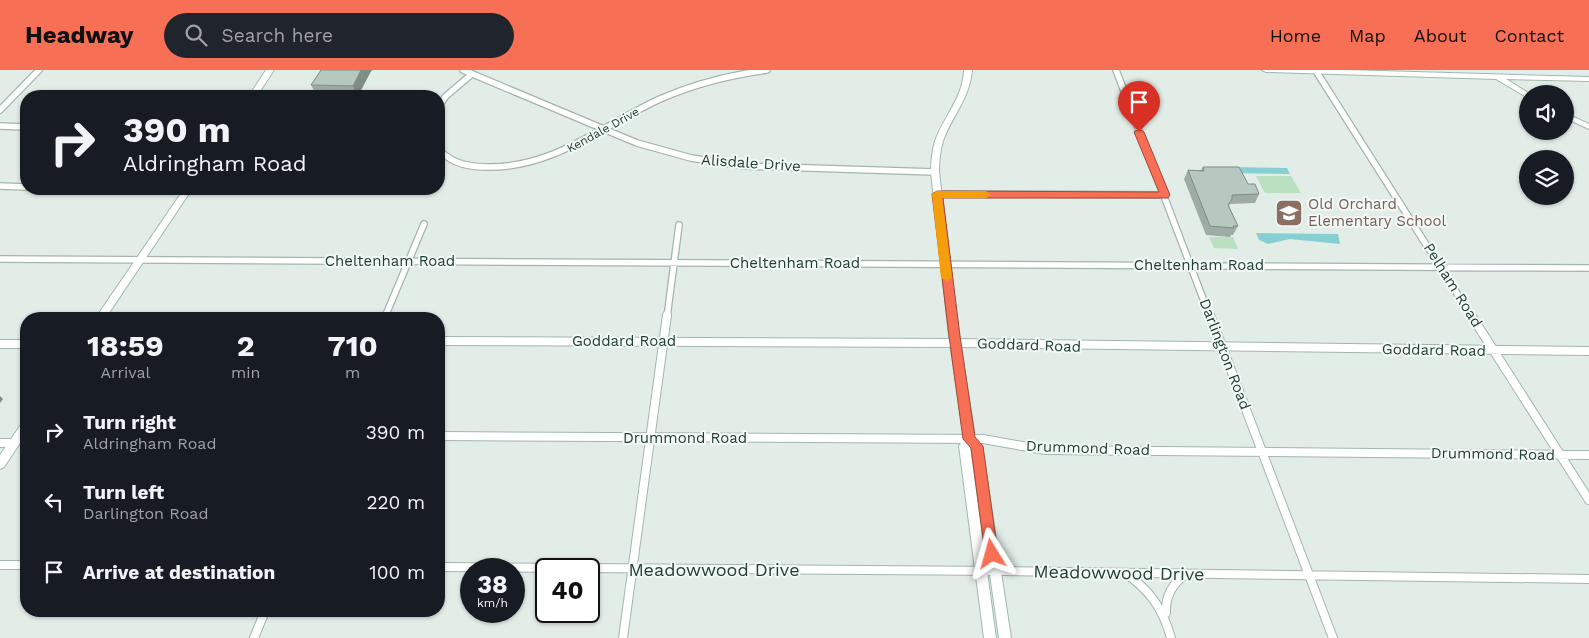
<!DOCTYPE html>
<html lang="en">
<head>
<meta charset="utf-8">
<style>
  body { margin:0; font-family:"Work Sans",sans-serif; background:#20242c; color:#f1f3f6; height:100vh; display:flex; flex-direction:column; font-size:19px; white-space:nowrap }
  * { box-sizing:border-box; margin:0 }
  p { font-size:16px; color:#9ea1a6 }
  .icon { flex:none; width:28px; height:28px; fill:none; stroke:currentColor; stroke-width:2; stroke-linecap:round; stroke-linejoin:round }
  .map { position:relative; flex:1; overflow:hidden }
  .details { position:absolute; left:20px; top:242px; width:425px; height:305px; display:flex; flex-direction:column; background:#171b24; border-radius:20px; box-shadow:0 1px 4px #0004 }
  .details>* { flex:none }
  .hud { position:absolute; left:20px; top:20px; width:425px; height:105px; border-radius:20px; box-shadow:0 1px 4px #0004; background:#171b24; color:#f1f3f6; overflow:hidden }
  .controls { position:absolute; left:1519px; top:15px; display:grid; gap:10px }
  .controls a { display:grid; place-items:center; width:55px; height:55px; border-radius:50%; background:#171b24; box-shadow:0 1px 4px #0004; font-size:25px }
  .speed { position:absolute; left:460px; top:488px; display:flex; gap:10px; font-size:25px; font-weight:700; text-align:center }
  .speed>* { display:grid; place-content:center; width:65px; height:65px; border-radius:50%; background:#171b24; box-shadow:0 1px 4px #0004; line-height:1 }
  .speed small { font-size:12px; font-weight:400 }
  .speed .limit { border:2px solid #111; border-radius:8px; background:#fff; color:#111 }
  .pin { position:absolute; display:grid; place-items:center; width:42px; height:42px; color:#fff; margin:-51px -21px; border-radius:50% 50% 50% 0; rotate:-45deg; box-shadow:0 0 5px #0007 }
  .pin .icon { rotate:45deg }
  .me { position:absolute; width:55px; margin:-28px; rotate:352deg; stroke-linejoin:round; filter:drop-shadow(0 0 4px #0008) }
  .turn { display:flex; align-items:center; gap:18px; height:105px; padding:0 20px; font-size:22px }
  .turn .icon { width:65px; height:65px; stroke-width:2.5 }
  .turn b { display:block; font-size:35px; line-height:42px }
  .eta { display:flex; justify-content:space-evenly; align-items:center; height:85px; text-align:center }
  .eta b { font-size:30px; font-weight:700; line-height:35px }
  ul { padding:0; list-style:none }
  li { display:flex; align-items:center; gap:15px; height:70px; padding:0 20px }
  li div { flex:1 }
  li b { display:block; font-size:19px }
  li em { font-style:normal }
  header { display:flex; align-items:center; gap:30px; box-sizing:border-box; height:70px; padding:0 25px; background:#f77056; color:#111 }
  header strong { font-size:24px }
  nav { display:flex; gap:28px; margin-inline-start:auto; font-size:18px }
  .search { width:350px; height:45px; background:#20242c; display:flex; align-items:center; gap:12px; box-sizing:border-box; padding:0 18px; border-radius:28px; color:#9ea1a6; font-size:19px }
  .map>svg:first-child { display:block }
  .green { fill:#badfc1 }
  .water { fill:#88cfd4 }
  .lines { fill:none; stroke-linecap:round; stroke-linejoin:round }
  .street-far1-casing { stroke:#a4b5ae; stroke-width:8 }
  .street-casing { stroke:#a4b5ae; stroke-width:10 }
  .secondary-casing { stroke:#a0b9ae; stroke-width:2 }
  .street-far1 { stroke:#fff; stroke-width:5.5 }
  .street { stroke:#fff; stroke-width:8 }
  .secondary { fill:#fff; fill-rule:evenodd }
  .wall { fill:#9daca5 }
  .shaded-wall { fill:#808c86 }
  .building { fill:#b7c8c0; stroke:#808c86 }
  .route { fill:#f77056; stroke:#a14938 }
  .slow { fill:#f59e0b }
  .labels { text-anchor:middle; stroke-width:4; stroke-linejoin:round; paint-order:stroke }
  .far-street-label { font-size:12px; fill:#213f35; stroke:#f3f9f6 }
  .street-label { font-size:15px; fill:#213f35; stroke:#f3f9f6 }
  .education-label { font-size:15px; fill:#785e54; stroke:#f3f9f6; text-anchor:start }
  .near-street-label { font-size:18px; fill:#213f35; stroke:#f3f9f6 }
</style>
</head>
<body>
<header>
<strong>Headway</strong>
<div class="search"><svg class="icon" aria-label="search" viewBox="0 0 24 24"><circle cx="10" cy="10" r="6"/><path d="M15 15l6 6"/></svg>Search here</div>
<nav><a>Home</a><a>Map</a><a>About</a><a>Contact</a></nav>
</header>
<div class="map">
<svg width="1589" height="568" viewBox="0 0 1589 568">
  <rect width="100%" height="100%" fill="#e2ede7"/>
  <!-- green -->
  <path class="green" d="M 1256,106 L 1291,106 L 1301,123 L 1265,123 Z
    M 1209,167 L 1233,167 L 1238,179 L 1214,178 Z"/>
  <!-- water -->
  <path class="water" d="M 1230,97 L 1287,98 L 1290,104 L 1233,103 Z
    M 1256,163 L 1338,164 L 1340,174 L 1290,169 L 1268,174 L 1259,170 Z"/>
  <g class="lines">
    <!-- street-far1 casing -->
    <g class="street-far1-casing">
      <path id="street-far1" d="M 463,0 L 637,73 L 691,88 L 744,96 L 935,102
        M 1116,0 L 1210,247
        M 1316,1 L 1472,247
        M 439,36 L 446,26 L 472,4
        M 0,40 L 39,0
        M 0,56 L 26,57
        M 439,80 C 453,94 469,97 488,97 C 554,98 603,55 660,29 C 694,14 730,5 767,0
        M 0,116 L 26,117
        M 937,124 L 1165,125
        M 0,189 L 1589,198
        M 385,247 L 424,154
        M 667,247 L 679,155"/>
    </g>
    <!-- street casing -->
    <g class="street-casing">
      <path id="street" d="M 1210,245 L 1333,568
        M 1471,245 L 1589,430
        M 384,249 L 386,245
        M 439,271 L 955,273 L 1589,281
        M 0,274 L 26,274
        M 439,366 L 983,369 L 1045,380 L 1589,385
        M 0,373 L 15,373
        M 0,495 L 26,495
        M 439,497 L 1003,501 L 1589,509
        M 1125,503 C 1150,520 1163,539 1171,568
        M 1166,543 C 1165,526 1172,514 1186,504
        M 254,568 L 265,541
        M 623,568 L 667,245"/>
    </g>
    <!-- secondary casing -->
    <g class="secondary-casing">
      <path id="secondary" d="M 266,0 L 274,0 L 257,26 L 249,26 Z
        M 964,0 L 972,0 C 970,28 952,46 943,71 C 940,81 939,92 939,102 L 959,266 L 975,367 L 982,376 L 1011,568 L 999,568 L 972,378 L 970,376 L 996,568 L 984,568 L 959,376 L 964,368 L 949,266 L 931,102 C 931,92 932,81 935,71 C 944,46 963,28 964,0 Z
        M 1262,0 L 1346,0 L 1589,7 L 1589,11 L 1506,9 L 1530,24 L 1528,24 L 1528,28 L 1496,9 L 1266,2 Z
        M 1565,43 L 1589,54 L 1589,59 L 1565,48 Z
        M 184,119 L 192,119 L 105,249 L 95,249 Z
        M 26,352 L 26,364 L 4,397 L 0,399 L 0,385 L 22,353 Z"/>
    </g>
    <!-- street-far1 -->
    <use href="#street-far1" class="street-far1"/>
    <!-- street -->
    <use href="#street" class="street"/>
    <!-- secondary -->
    <use href="#secondary" class="secondary"/>
  </g>
  <!-- wall -->
  <path class="wall" d="M 321,0 L 373,0 L 371,1 L 358,26 L 317,26 L 311,15 Z
    M 1203,97 L 1248,114 L 1259,124 L 1255,133 L 1230,134 L 1229,136 L 1238,156 L 1233,165 L 1231,165 L 1230,167 L 1206,165 L 1184,109 L 1188,100 L 1201,100 Z"/>
  <!-- shaded-wall -->
  <path class="shaded-wall" d="M 361,0 L 373,0 L 371,1 L 358,26 L 357,26 L 353,16 Z
    M 0,326 L 3,329 L 0,333 Z"/>
  <!-- building -->
  <path class="building" d="M 321,0 L 361,0 L 353,16 L 311,15 Z
    M 1203,97 L 1239,97 L 1248,114 L 1255,114 L 1259,124 L 1232,125 L 1232,129 L 1228,135 L 1238,156 L 1233,156 L 1234,158 L 1210,156 L 1188,100 L 1204,101 Z"/>
  <!-- route -->
  <path class="route" d="M 1139,59 L 1144,62 L 1170,125 L 1168,128 L 943,128 L 960,266 L 975,367 L 983,376 L 998,484 L 996,488 L 992,490 L 987,488 L 985,484 L 971,378 L 963,369 L 949,266 L 932,124 L 937,121 L 1159,122 L 1134,62 Z"/>
  <!-- slow -->
  <path class="slow" d="M 937,121 L 986,121 L 991,125 L 986,128 L 942,128 L 952,208 L 947,211 L 941,208 L 932,124 Z"/>
  <!-- icons -->
  <defs>
    <g id="school-square" transform="scale(1.4375)"><rect x="-9" y="-9" width="18" height="18" rx="4" fill="#8d6e63" stroke="#f3f9f6"/><path d="M0-5L7-2L0 1L-7-2ZM-4 1L0 2.5L4 1V4Q0 6-4 4Z" fill="#fff"/></g>
  </defs>
  <g fill-rule="evenodd">
    <use href="#school-square" x="1289" y="143"/>
  </g>
  <g class="labels">
    <!-- far-street labels -->
    <g class="far-street-label">
      <text transform="translate(603 60) rotate(-29)" y="4">Kendale Drive</text>
    </g>
    <!-- street labels -->
    <g class="street-label">
      <text transform="translate(751 93) rotate(4)" y="5">Alisdale Drive</text>
      <text x="390" y="196">Cheltenham Road</text>
      <text x="795" y="198">Cheltenham Road</text>
      <text x="1199" y="200">Cheltenham Road</text>
      <text transform="translate(1453 215) rotate(58)" y="5">Pelham Road</text>
      <text x="624" y="276">Goddard Road</text>
      <text transform="translate(1029 275) rotate(2)" y="5">Goddard Road</text>
      <text transform="translate(1434 280) rotate(1)" y="5">Goddard Road</text>
      <text transform="translate(1225 284) rotate(69)" y="5">Darlington Road</text>
      <text x="685" y="373">Drummond Road</text>
      <text transform="translate(1088 378) rotate(2)" y="5">Drummond Road</text>
      <text transform="translate(1493 384) rotate(1)" y="5">Drummond Road</text>
    </g>
    <!-- education labels -->
    <g class="education-label">
      <text x="1308" y="139">Old Orchard<tspan x="1308" dy="17">Elementary School</tspan></text>
    </g>
    <!-- near-street labels -->
    <g class="near-street-label">
      <text x="714" y="506">Meadowwood Drive</text>
      <text transform="translate(1119 503) rotate(1)" y="6">Meadowwood Drive</text>
    </g>
  </g>
</svg>
<div class="controls">
<a><svg class="icon" aria-label="sound" viewBox="0 0 24 24"><path d="M4 9h4l5-4v14l-5-4H4zM17 9q2 3 0 6"/></svg></a>
<a><svg class="icon" aria-label="layers" viewBox="0 0 24 24"><path d="M12 4l9 5-9 5-9-5zM3 14l9 5 9-5"/></svg></a>
</div>
<div class="speed"><div>38<small>km/h</small></div><div class="limit">40</div></div>
<div class="pin" style="left:1139px;top:62px;background:#d93025"><svg class="icon" aria-label="arrive" viewBox="0 0 24 24"><path d="M6 21V4h12l-3 4 3 4H6"/></svg></div>
<svg class="me" style="left:992px;top:484px" viewBox="-20 -20 40 40"><path d="M0-17L14 15 0 8-14 15z" fill="#f77056" stroke="#fff" stroke-width="4"/></svg>
<div class="hud">
<div class="turn"><svg class="icon" aria-label="right" viewBox="0 0 24 24"><path d="M7 20v-9h11M14 6l5 5-5 5"/></svg><div><b>390 m</b>Aldringham Road</div></div>
</div>
<section class="details">
<div class="eta">
<div><b>18:59</b><p>Arrival</p></div>
<div><b>2</b><p>min</p></div>
<div><b>710</b><p>m</p></div>
</div>
<ul>
<li><svg class="icon" aria-label="right" viewBox="0 0 24 24"><path d="M7 20v-9h11M14 6l5 5-5 5"/></svg><div><b>Turn right</b><p>Aldringham Road</p></div><em>390 m</em></li>
<li><svg class="icon" aria-label="left" viewBox="0 0 24 24"><path d="M17 20v-9H6M10 6l-5 5 5 5"/></svg><div><b>Turn left</b><p>Darlington Road</p></div><em>220 m</em></li>
<li><svg class="icon" aria-label="arrive" viewBox="0 0 24 24"><path d="M6 21V4h12l-3 4 3 4H6"/></svg><div><b>Arrive at destination</b></div><em>100 m</em></li>
</ul>
</section>
</div>
</body>
</html>
